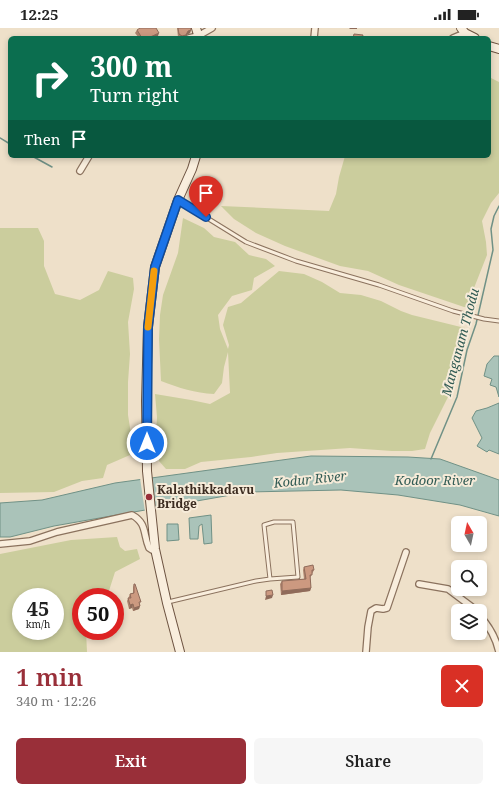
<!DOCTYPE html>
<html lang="en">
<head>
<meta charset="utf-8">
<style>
  body { margin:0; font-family:"Noto Serif",serif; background:#f6f6f6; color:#222; height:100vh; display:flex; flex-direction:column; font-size:15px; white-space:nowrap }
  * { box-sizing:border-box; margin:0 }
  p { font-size:13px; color:#767676 }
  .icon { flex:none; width:22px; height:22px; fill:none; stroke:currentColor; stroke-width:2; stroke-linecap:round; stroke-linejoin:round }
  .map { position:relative; height:624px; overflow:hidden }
  .side { display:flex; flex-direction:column; background:#fff; flex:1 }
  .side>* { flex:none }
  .banner { position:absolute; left:8px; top:8px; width:483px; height:122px; border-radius:6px; box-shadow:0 2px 6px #0003; background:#0b6e4f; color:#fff; overflow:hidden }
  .needle { width:26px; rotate:351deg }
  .fabs { position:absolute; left:451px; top:488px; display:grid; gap:8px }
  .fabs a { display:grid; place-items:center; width:36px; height:36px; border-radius:6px; background:#fff; box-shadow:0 2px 6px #0003; font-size:20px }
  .speed { position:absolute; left:12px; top:560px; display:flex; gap:8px; font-size:20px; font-weight:700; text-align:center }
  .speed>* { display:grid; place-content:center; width:52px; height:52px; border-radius:50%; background:#fff; box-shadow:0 2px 6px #0003; line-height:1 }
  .speed small { font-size:10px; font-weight:400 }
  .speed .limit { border:6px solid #d22; background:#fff; color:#111 }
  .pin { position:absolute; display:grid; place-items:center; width:34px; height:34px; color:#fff; margin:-41px -17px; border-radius:50% 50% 50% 0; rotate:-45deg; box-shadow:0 0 4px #0007 }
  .pin .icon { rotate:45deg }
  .me { position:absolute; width:44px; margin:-22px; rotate:0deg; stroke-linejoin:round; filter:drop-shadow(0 0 3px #0008) }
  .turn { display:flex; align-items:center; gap:14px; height:84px; padding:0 16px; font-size:18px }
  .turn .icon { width:52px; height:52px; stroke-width:2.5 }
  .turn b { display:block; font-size:28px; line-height:34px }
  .then { display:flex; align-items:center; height:38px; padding:0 16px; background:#0003; gap:8px; font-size:15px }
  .round { display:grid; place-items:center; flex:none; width:42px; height:42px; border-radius:6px; background:#f6f6f6 }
  .headline { display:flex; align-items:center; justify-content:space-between; height:68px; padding:0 16px }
  h1 { font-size:24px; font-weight:600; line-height:30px; color:#992f39 }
  .cta { display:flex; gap:8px; margin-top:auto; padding:8px 16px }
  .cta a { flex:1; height:46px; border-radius:6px; background:#992f39; color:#fff; font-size:16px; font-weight:600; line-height:46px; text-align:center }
  .cta a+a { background:#f6f6f6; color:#222 }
  .status { display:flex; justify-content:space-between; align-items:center; height:28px; padding:0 20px; background:#fff; direction:ltr }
  .status svg { height:11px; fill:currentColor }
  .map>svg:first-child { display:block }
  .green { fill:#cbcd9d; fill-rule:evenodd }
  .water { fill:#aac3b9; stroke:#709186 }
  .pier { fill:#eee0c9 }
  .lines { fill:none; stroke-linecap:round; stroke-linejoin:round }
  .stream { stroke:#709186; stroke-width:1.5 }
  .lane-casing { stroke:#8b725e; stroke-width:5 }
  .street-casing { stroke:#8b725e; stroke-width:8 }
  .secondary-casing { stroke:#6d5341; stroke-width:10 }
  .lane { stroke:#f9eedd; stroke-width:3 }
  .street { stroke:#f9eedd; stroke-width:5.5 }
  .secondary { stroke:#f9eedd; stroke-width:8 }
  .wall { fill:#af846e }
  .shaded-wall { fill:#8f6b5a }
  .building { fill:#cc9980; stroke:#8f6b5a }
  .route-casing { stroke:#114b97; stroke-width:10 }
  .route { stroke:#1a73e8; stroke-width:7 }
  .slow { stroke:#f59e0b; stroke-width:7 }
  .poi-dot { fill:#992f39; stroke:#f6ebd9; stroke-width:1.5 }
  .labels { text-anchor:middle; stroke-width:4; stroke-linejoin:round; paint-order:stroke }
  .poi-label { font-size:12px; font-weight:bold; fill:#3c2c21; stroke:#f6ebd9; text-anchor:start }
  .water-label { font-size:13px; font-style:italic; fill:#315b54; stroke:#f6ebd9 }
</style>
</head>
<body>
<div class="status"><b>12:25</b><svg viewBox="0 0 49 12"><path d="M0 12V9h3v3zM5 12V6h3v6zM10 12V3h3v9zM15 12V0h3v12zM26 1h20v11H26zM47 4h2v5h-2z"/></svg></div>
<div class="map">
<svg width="499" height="624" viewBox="0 0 499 624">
  <rect width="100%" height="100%" fill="#eee0c9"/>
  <!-- green -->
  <path class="green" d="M 489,49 L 499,54 L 499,165 L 491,175 L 482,193 L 486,214 L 487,227 L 474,260 L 473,280 L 464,279 L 399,257 L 368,243 L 340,238 L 285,218 L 256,205 L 234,191 L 221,178 L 329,183 L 336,166 L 339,149 L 345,128 L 489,128 Z
    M 183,190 L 204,200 L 214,209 L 235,214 L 249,227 L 266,231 L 275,238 L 254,250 L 252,262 L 232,268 L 218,287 L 220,301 L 228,321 L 229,317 L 223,297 L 228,279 L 241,275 L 279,243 L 304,246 L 322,254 L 340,265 L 361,267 L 381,273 L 401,283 L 412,287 L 465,300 L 458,329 L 453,359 L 430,405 L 425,421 L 412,423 L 392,423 L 350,420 L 277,425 L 251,429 L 201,434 L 185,441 L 166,441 L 159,433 L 156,409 L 157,389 L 155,366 L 191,372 L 210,376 L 230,365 L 228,324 L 224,339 L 222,355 L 214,366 C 195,365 179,360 161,353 L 159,311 L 160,287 L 163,267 L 178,225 Z
    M 0,200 L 38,200 L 44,213 L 44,238 L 55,266 L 80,272 L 99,262 L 108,243 L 133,250 L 134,261 L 128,294 L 130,326 L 128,354 L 128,387 L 131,406 L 130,427 L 107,437 L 103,450 L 82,453 L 54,464 L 0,465 Z
    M 117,509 L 120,519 L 125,523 L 137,521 L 140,531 L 115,544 L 107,569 L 81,569 L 81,603 L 86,603 L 87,624 L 0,624 L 0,526 L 71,512 ZM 21,569 L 55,569 L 55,603 L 21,603 Z"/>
  <!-- water -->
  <path class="water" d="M 494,328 L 499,328 L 499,369 L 496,359 L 490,357 L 492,351 L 484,348 L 487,336 Z
    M 499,375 L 499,426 L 489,422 L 487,424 L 477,418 L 482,410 L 472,390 L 476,383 L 487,380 Z
    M 311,428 L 408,429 L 440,431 L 499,452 L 499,488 L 460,477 L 398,467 L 341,462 L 248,464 L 54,498 L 10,509 L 0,509 L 0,475 L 42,472 L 115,455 Z
    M 211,487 L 212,515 L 204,516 L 202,496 L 199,498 L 198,511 L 190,511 L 189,490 Z
    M 167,496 L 178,496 L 179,512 L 167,513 Z"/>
  <!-- pier -->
  <path class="pier" d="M 149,449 L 154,482 L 145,484 L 140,450 Z"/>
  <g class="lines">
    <!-- stream -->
    <path class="stream" d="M 0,110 L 10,116
      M 32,128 L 52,139
      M 431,431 L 457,369 L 467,322 L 476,296 L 493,222 L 491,201 L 494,188 L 499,178"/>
    <!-- lane casing -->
    <g class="lane-casing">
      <path id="lane" d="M 178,172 L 246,214 L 296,233 L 379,257 L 453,283 L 484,291 L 499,293
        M 168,574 L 256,553 L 270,551 L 298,549 L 293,494 L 274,494 L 264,497 L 270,551"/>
    </g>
    <!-- street casing -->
    <g class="street-casing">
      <path id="street" d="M 189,10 L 198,8 L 212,0
        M 314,10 L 315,0
        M 453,10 L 465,5
        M 80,143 L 89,128
        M 0,516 L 30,513 L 57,504 L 132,487 C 147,495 143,506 149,520 L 152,522 L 155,521
        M 419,556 L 448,561 L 472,579 L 476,583
        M 480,588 C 489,598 496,610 499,624
        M 366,624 L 368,599 L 371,583 L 376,580 L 383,581 L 387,580 L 406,524"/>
    </g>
    <!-- secondary casing -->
    <g class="secondary-casing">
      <path id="secondary" d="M 196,0 L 199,10
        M 461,0 L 465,5 L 475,10
        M 489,18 L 499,21
        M 180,624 L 167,575 L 155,521 L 147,443 L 146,373 L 148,299 L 155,239 L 178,172 L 192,141 L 196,128"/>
    </g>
    <!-- lane -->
    <use href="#lane" class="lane"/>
    <!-- street -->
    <use href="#street" class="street"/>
    <!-- secondary -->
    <use href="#secondary" class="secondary"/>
  </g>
  <!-- wall -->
  <path class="wall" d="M 177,0 L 191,0 L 191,2 L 190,5 L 186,7 L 185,10 L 180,10 L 178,9 Z
    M 137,2 L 158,8 L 154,10 L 139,10 L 135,5 Z
    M 304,539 L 314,542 L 310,550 L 311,560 L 310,563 L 281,567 L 280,556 L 282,553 L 304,551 L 303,542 Z
    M 134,556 L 140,577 L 139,581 L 133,583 L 132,580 L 129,581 L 127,573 L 130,566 L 133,565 L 133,559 Z"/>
  <!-- shaded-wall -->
  <path class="shaded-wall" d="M 350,0 L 357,0 L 357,1 L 349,1 Z
    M 191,2 L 190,5 L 186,7 L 185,10 L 181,10 L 182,8 L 188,3 Z
    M 159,5 L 158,8 L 154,10 L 148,10 Z
    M 311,560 L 310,563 L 281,567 L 282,563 Z
    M 273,567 L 272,570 L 265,572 L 266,568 Z
    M 133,576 L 132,580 L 129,581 L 130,577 Z
    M 140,578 L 139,581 L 133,583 L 134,580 Z"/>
  <!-- building -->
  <path class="building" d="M 140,0 L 156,0 L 159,5 L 148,10 L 142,10 L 137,2 Z
    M 178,0 L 191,0 L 191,2 L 188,3 L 186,7 L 182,8 L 179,6 Z
    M 354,6 L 363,7 L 362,10 L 353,10 Z
    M 313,537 L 314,542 L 312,542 L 312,547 L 310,547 L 311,560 L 282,563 L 282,553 L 306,551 L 304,539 Z
    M 134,556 L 135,556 L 141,574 L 139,574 L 140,578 L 134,580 L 133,576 L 130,577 L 128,570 L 131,570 L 130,566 L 134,565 Z
    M 272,562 L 273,567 L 266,568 L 266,563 Z"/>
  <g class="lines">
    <!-- route casing -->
    <g class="route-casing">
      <path id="route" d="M 147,415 L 148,299 L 155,239 L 178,172 L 206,189"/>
    </g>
    <!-- route -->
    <use href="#route" class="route"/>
    <!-- slow -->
    <path class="slow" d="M 148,299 L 154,243"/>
  </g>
  <!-- markers -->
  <circle class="poi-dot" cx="149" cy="469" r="4"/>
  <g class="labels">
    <!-- poi labels -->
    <g class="poi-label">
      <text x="157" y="466">Kalathikkadavu<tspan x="157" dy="14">Bridge</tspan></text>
    </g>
    <!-- water labels -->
    <g class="water-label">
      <text transform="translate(460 314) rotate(-75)" y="5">Manganam Thodu</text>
      <text transform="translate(310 451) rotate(-6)" y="5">Kodur River</text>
      <text x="435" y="457">Kodoor River</text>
    </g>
  </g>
</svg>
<div class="fabs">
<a><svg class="needle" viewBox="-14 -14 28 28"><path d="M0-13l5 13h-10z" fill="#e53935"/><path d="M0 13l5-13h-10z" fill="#767676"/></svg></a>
<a><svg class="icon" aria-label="search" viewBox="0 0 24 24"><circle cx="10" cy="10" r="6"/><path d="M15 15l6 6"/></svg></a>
<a><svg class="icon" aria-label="layers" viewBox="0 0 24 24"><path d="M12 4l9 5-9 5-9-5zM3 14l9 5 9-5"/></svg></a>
</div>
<div class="speed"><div>45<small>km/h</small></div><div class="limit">50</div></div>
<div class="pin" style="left:206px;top:189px;background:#d93025"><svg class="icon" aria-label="arrive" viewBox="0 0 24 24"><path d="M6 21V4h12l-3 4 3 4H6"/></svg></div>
<svg class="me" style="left:147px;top:415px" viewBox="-20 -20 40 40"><circle r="17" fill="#1a73e8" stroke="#fff" stroke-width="3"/><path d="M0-11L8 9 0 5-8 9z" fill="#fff"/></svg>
<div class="banner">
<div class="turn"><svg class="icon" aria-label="right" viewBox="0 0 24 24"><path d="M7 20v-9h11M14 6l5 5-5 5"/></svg><div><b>300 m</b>Turn right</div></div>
<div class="then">Then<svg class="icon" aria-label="arrive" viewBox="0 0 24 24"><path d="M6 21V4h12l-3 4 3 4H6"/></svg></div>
</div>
</div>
<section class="side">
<div class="headline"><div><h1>1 min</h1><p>340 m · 12:26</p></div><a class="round" style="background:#d93025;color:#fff"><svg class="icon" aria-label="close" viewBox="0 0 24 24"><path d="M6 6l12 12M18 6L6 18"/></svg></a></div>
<div class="cta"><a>Exit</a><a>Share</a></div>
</section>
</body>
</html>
